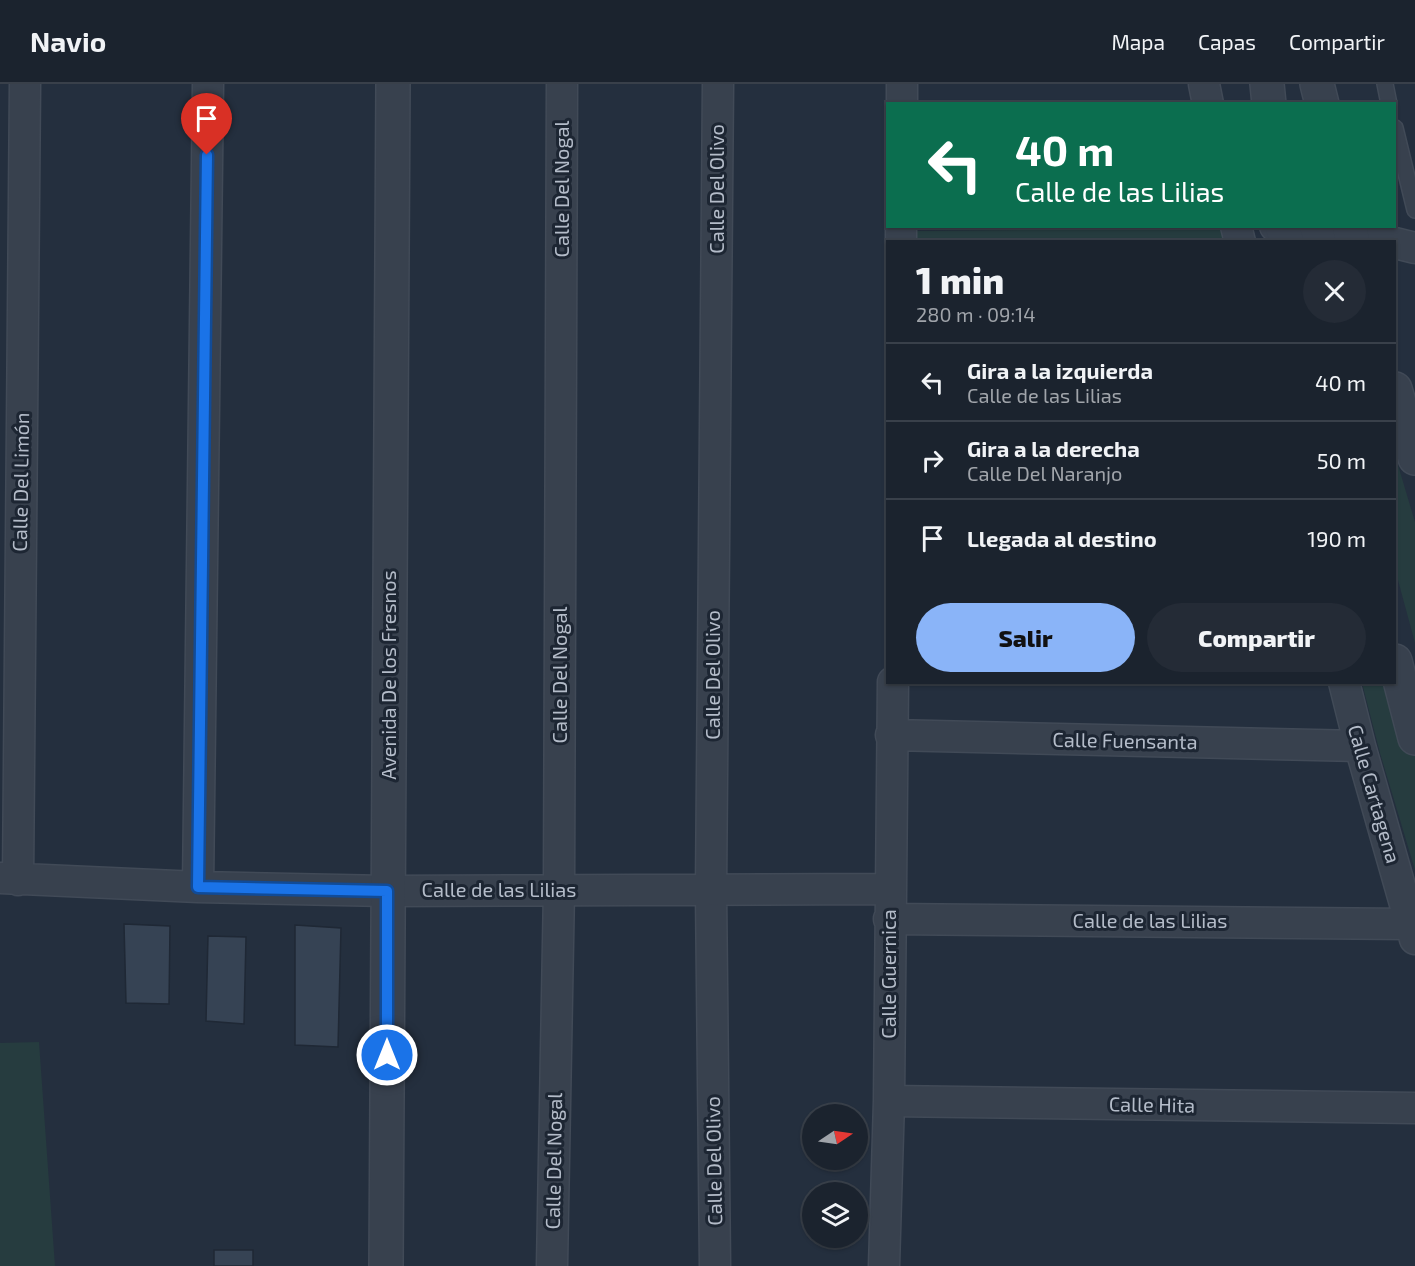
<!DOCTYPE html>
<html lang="es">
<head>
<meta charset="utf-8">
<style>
  body { margin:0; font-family:"Exo 2",sans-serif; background:#242b36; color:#f1f3f6; height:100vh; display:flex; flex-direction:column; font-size:22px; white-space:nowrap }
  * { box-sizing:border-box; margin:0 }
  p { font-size:20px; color:#a0a4aa }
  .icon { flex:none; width:33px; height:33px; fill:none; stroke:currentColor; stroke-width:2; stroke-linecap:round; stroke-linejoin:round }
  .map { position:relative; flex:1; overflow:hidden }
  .sheet { position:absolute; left:886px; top:156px; width:510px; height:444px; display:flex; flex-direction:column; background:#1b232e; border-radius:0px; box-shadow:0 2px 4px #0004,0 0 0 2px #39404a }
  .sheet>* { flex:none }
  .top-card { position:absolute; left:886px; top:18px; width:510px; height:126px; border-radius:0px; box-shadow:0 2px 4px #0004,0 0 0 2px #39404a; background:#0b6e4f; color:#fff; overflow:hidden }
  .needle { width:39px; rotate:77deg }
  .tools { position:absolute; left:802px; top:1020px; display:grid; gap:12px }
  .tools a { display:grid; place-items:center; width:66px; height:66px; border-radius:50%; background:#1b232e; box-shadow:0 2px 4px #0004,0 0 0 2px #39404a; font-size:30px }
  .pin { position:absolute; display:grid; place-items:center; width:51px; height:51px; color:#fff; margin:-62px -26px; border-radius:50% 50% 50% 0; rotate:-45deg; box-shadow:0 0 6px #0007 }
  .pin .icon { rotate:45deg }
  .me { position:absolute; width:66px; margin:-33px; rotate:0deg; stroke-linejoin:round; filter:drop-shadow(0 0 4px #0008) }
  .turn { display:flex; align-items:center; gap:21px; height:126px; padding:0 30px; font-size:27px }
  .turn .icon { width:78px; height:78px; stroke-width:2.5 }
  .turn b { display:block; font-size:42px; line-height:51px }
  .round { display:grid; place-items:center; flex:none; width:63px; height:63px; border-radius:32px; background:#242b36 }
  .summary { display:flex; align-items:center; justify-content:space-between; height:102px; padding:0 30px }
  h1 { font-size:36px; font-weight:800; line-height:45px }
  .action { display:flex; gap:12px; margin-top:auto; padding:12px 30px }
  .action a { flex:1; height:69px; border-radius:36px; background:#8ab4f8; color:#111; font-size:24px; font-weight:800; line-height:69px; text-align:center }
  .action a+a { background:#242b36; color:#f1f3f6 }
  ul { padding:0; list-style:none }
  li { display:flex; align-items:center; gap:18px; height:78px; padding:0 30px; border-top:2px solid #39404a }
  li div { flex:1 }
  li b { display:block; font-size:22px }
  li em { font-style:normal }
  header { display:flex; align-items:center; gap:36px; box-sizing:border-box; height:84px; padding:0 30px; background:#1b232e; border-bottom:2px solid #39404a }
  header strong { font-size:28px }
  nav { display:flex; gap:33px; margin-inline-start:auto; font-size:21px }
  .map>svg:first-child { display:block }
  .green { fill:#263c3f }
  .building { fill:#364354; stroke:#1f2835; stroke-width:1.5 }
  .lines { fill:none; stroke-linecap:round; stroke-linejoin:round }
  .service-casing { stroke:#414a57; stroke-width:18 }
  .minor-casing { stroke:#414a57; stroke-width:33 }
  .tertiary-casing { stroke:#414a57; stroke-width:36 }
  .service { stroke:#38414e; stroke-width:15 }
  .minor { stroke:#38414e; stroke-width:30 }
  .tertiary { stroke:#38414e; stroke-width:33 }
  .route-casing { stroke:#114b97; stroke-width:15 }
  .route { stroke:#1a73e8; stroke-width:10 }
  .labels { text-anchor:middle; stroke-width:6; stroke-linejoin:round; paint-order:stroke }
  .street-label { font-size:20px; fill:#b4bcc9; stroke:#1d2633 }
</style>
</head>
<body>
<header>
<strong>Navio</strong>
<nav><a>Mapa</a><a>Capas</a><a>Compartir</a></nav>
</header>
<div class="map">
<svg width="1415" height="1182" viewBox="0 0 1415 1182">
  <rect width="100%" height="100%" fill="#242f3e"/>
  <!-- green -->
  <path class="green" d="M 1231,144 L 1234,157 L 916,158 L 916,147 Z
    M 1395,371 L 1415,438 L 1415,559 L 1395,485 Z
    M 1395,598 L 1415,648 L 1415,786 L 1380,669 L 1362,599 Z
    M 39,958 L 55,1182 L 0,1182 L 0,959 Z"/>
  <!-- building -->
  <path class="building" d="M 124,840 L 170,842 L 169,920 L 126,919 Z
    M 295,841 L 341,844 L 338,963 L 295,961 Z
    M 208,852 L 246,853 L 244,940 L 206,937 Z
    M 214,1166 L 253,1166 L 253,1182 L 214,1182 Z"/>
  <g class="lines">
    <!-- service casing -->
    <g class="service-casing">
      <path id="service" d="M 1385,0 L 1389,20
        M 1395,44 L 1415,126"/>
    </g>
    <!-- minor casing -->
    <g class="minor-casing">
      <path id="minor" d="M 1204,0 L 1208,20
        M 902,20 L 902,0
        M 1236,142 L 1240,158
        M 1275,142 L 1350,149 L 1387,158
        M 901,158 L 901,142
        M 1395,159 L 1415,164
        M 1344,598 L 1360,662 L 1415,855
        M 891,651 L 1360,662
        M 0,794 L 198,803 L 387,807 L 890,805
        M 18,796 L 25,0
        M 198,803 L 208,0
        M 889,835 L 1411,840
        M 889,1017 L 1415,1024
        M 552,1182 L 559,805 L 562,0
        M 715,1182 L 711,807 L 718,0
        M 884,1182 L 889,1017 L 893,598"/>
    </g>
    <!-- tertiary casing -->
    <g class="tertiary-casing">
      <path id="tertiary" d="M 1267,0 L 1269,20
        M 1317,0 L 1322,20
        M 1282,142 L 1287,158
        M 1349,142 L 1353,158
        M 1395,305 L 1415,374
        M 1395,577 L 1415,654
        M 386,1182 L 393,0"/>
    </g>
    <!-- service -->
    <use href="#service" class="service"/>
    <!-- minor -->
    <use href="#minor" class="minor"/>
    <!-- tertiary -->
    <use href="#tertiary" class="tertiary"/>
  </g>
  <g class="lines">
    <!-- route casing -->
    <g class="route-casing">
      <path id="route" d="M 207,71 L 198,803 L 387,807 L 387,971"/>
    </g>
    <!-- route -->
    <use href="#route" class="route"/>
  </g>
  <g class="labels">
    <!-- street labels -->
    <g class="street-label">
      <text transform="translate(562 105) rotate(-90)" y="7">Calle Del Nogal</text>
      <text transform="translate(717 105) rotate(-90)" y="7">Calle Del Olivo</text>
      <text transform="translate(21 398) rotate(-89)" y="7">Calle Del Limón</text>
      <text transform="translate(389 591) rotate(-90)" y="7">Avenida De los Fresnos</text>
      <text transform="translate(560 591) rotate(-90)" y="7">Calle Del Nogal</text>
      <text transform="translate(713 591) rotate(-90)" y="7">Calle Del Olivo</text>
      <text transform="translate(1125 657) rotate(1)" y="7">Calle Fuensanta</text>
      <text transform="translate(1374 710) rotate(74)" y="7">Calle Cartagena</text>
      <text x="499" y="813">Calle de las Lilias</text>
      <text x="1150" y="844">Calle de las Lilias</text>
      <text transform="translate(889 890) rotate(-90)" y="7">Calle Guernica</text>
      <text transform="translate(1152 1021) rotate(1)" y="7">Calle Hita</text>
      <text transform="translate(554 1077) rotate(-89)" y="7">Calle Del Nogal</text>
      <text transform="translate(714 1077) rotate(-91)" y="7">Calle Del Olivo</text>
    </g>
  </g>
</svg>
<div class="tools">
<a><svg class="needle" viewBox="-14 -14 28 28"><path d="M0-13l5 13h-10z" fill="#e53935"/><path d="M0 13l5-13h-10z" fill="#a0a4aa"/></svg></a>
<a><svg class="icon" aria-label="layers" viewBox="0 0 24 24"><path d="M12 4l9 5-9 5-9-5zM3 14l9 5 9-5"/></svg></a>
</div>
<div class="pin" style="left:207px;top:71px;background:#d93025"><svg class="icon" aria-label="arrive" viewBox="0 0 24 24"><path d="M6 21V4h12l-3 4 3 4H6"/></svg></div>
<svg class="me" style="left:387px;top:971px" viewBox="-20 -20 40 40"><circle r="17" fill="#1a73e8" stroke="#fff" stroke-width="3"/><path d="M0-11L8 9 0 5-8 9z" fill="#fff"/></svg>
<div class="top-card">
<div class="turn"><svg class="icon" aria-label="left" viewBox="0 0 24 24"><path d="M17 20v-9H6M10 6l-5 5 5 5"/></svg><div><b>40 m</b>Calle de las Lilias</div></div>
</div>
<section class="sheet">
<div class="summary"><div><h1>1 min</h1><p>280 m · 09:14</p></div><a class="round"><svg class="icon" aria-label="close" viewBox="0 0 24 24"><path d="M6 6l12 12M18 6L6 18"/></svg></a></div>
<ul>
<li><svg class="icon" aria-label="left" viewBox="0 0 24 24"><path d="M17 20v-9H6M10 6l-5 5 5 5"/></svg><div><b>Gira a la izquierda</b><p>Calle de las Lilias</p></div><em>40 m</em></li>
<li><svg class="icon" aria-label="right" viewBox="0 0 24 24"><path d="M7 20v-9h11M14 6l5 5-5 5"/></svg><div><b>Gira a la derecha</b><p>Calle Del Naranjo</p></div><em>50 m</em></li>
<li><svg class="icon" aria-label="arrive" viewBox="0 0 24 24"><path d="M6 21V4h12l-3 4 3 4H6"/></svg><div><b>Llegada al destino</b></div><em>190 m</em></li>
</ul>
<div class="action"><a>Salir</a><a>Compartir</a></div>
</section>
</div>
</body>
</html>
